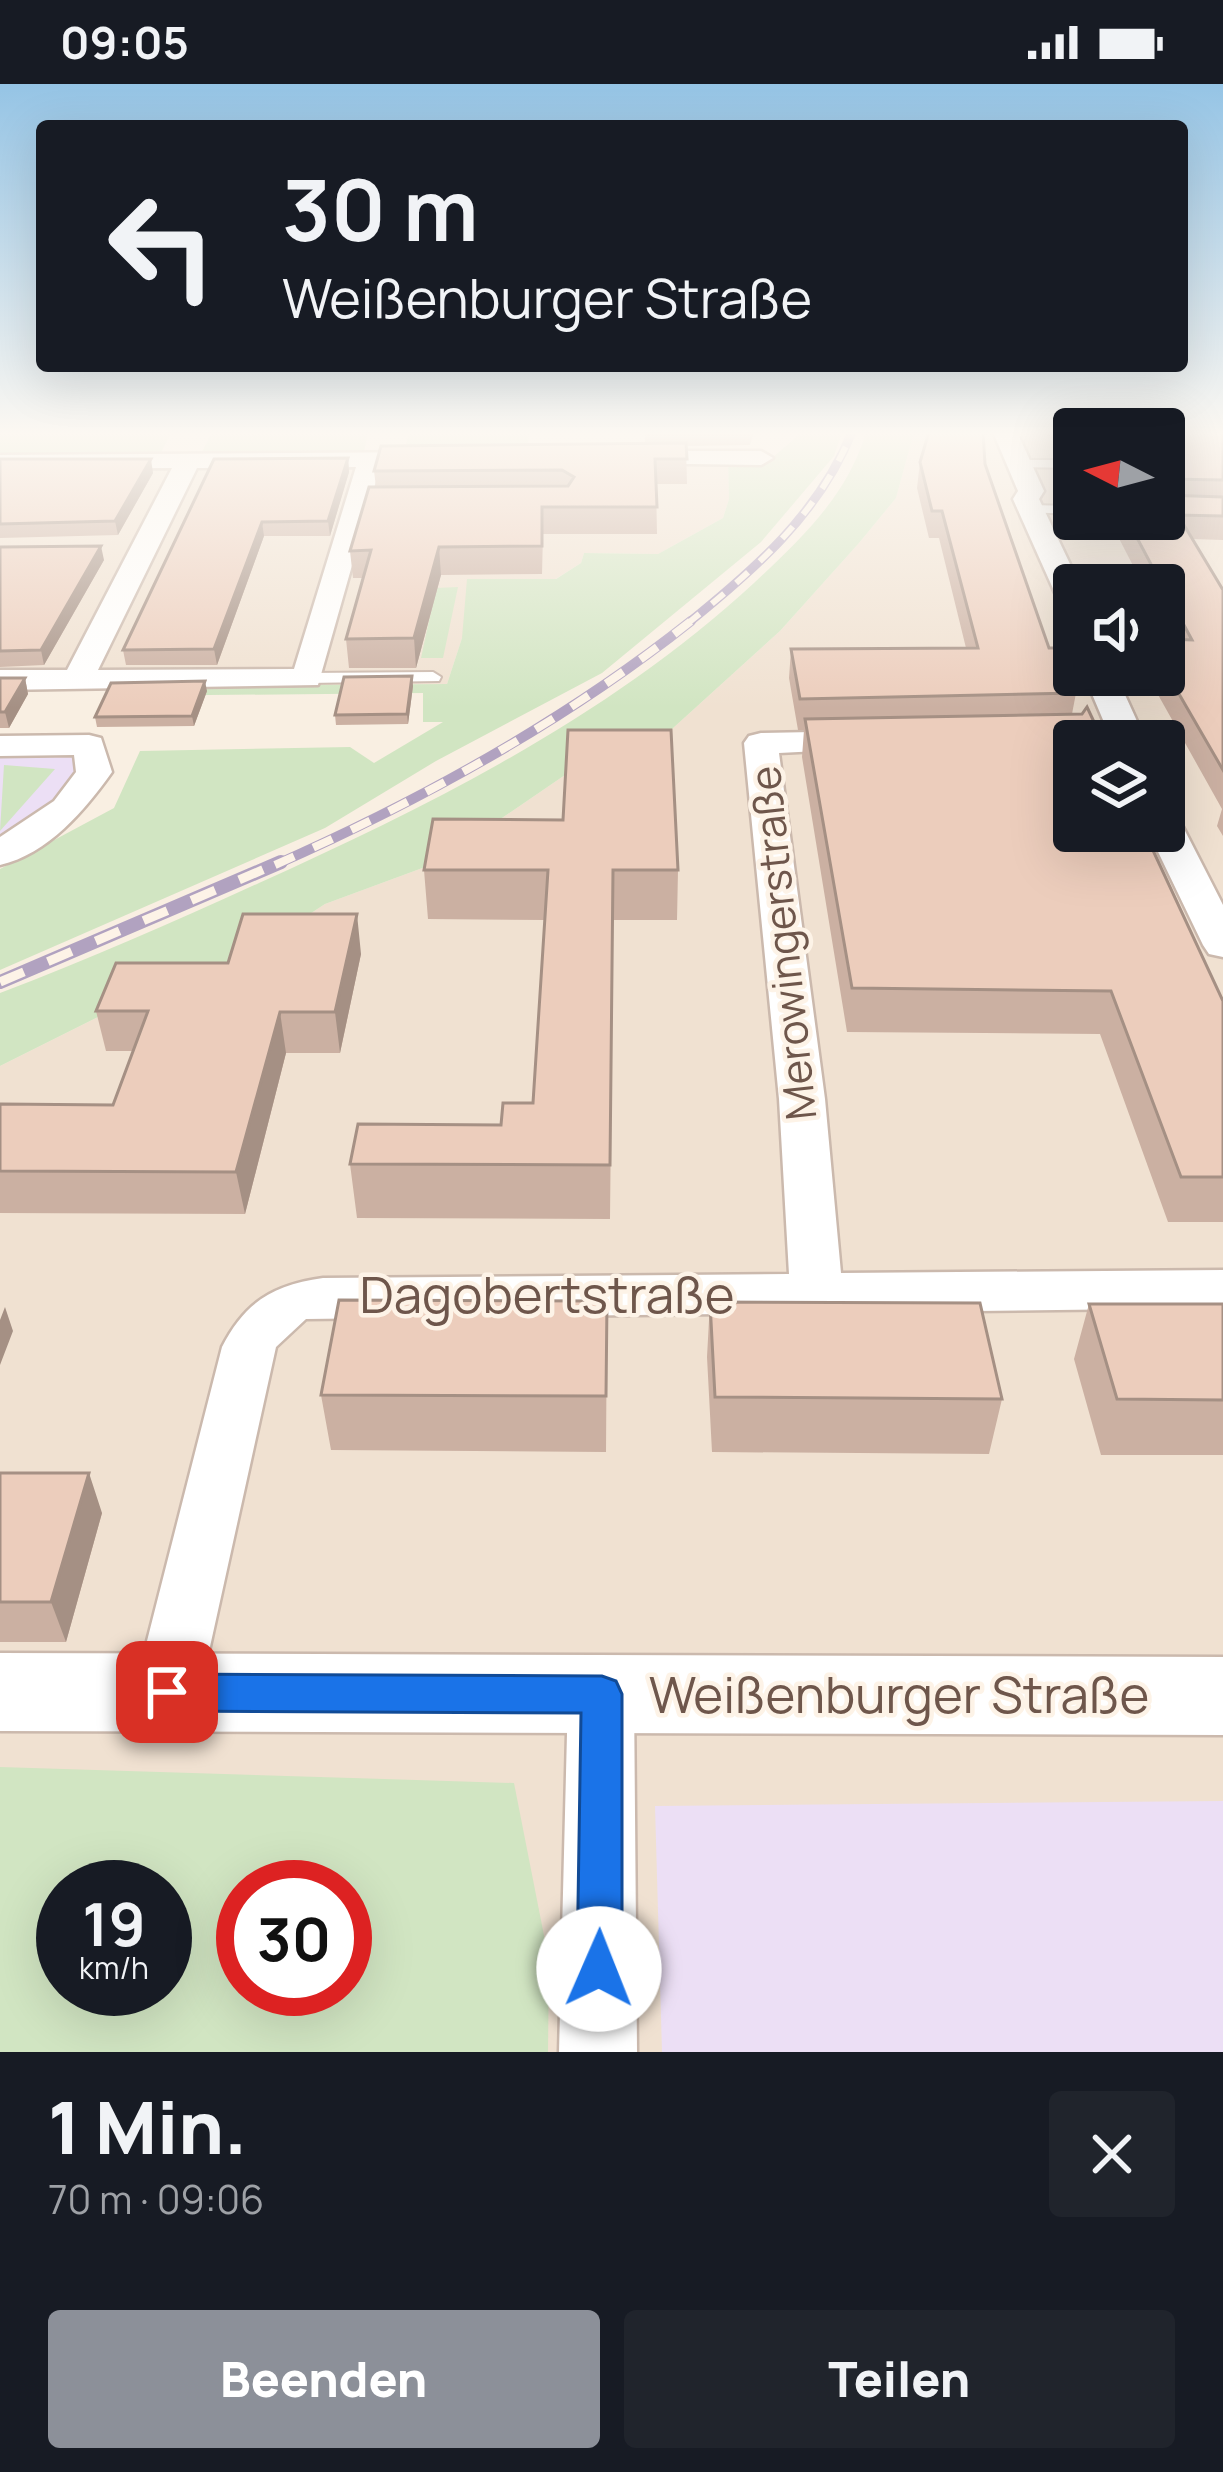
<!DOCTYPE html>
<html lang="de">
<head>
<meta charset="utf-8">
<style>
  body { margin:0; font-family:Manrope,sans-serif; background:#20242c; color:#f1f3f6; height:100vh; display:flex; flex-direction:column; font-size:45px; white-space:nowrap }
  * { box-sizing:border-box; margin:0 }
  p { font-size:39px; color:#9ea1a6 }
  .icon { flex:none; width:66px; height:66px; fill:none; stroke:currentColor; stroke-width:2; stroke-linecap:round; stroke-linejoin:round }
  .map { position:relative; height:1968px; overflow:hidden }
  .panel { display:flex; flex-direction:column; background:#171b24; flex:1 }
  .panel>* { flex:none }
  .banner { position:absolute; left:36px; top:36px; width:1152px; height:252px; border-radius:12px; box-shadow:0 12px 48px #0002; background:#171b24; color:#f1f3f6; overflow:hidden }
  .needle { width:78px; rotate:276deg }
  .fabs { position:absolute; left:1053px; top:324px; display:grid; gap:24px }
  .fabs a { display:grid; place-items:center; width:132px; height:132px; border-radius:12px; background:#171b24; box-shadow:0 12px 48px #0002; font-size:60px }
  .speed { position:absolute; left:36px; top:1776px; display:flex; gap:24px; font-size:60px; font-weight:700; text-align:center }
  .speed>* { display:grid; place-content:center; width:156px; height:156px; border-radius:50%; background:#171b24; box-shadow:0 12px 48px #0002; line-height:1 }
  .speed small { font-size:30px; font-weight:400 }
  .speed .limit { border:18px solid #d22; background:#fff; color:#111 }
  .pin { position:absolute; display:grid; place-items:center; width:102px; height:102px; color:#fff; margin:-51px; border-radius:24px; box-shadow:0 6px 18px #0006 }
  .me { position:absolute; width:132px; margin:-66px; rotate:1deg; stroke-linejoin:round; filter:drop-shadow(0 0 9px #0008) }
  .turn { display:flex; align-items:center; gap:42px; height:252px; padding:0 48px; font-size:54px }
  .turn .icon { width:156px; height:156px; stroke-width:2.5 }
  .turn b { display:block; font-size:84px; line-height:102px }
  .round { display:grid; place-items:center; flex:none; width:126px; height:126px; border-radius:12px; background:#20242c }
  .headline { display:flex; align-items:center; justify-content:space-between; height:204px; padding:0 48px }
  h1 { font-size:72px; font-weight:800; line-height:90px }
  .cta { display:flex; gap:24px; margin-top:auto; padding:24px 48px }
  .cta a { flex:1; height:138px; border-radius:12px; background:#8c9099; color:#fff; font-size:48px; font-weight:800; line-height:138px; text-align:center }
  .cta a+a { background:#20242c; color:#f1f3f6 }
  .status { display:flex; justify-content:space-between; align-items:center; height:84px; padding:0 60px; background:#171b24; direction:ltr }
  .status svg { height:33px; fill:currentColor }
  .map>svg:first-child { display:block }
  .residential { fill:#f0e1d1; fill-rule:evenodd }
  .education { fill:#ecdff5 }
  .green { fill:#d1e5c2; fill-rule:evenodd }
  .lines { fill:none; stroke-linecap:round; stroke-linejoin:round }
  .service-casing { stroke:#cbb9ad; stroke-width:4 }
  .minor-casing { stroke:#cbb9ad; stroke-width:5 }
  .tertiary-casing { stroke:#cbb9ad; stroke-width:5 }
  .service { fill:#fff; fill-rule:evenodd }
  .minor { fill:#fff; fill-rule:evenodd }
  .tertiary { fill:#fff; fill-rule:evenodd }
  .rail-far2-casing { stroke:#b1a2c0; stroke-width:9 }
  .rail-far1-casing { stroke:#b1a2c0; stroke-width:10 }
  .rail-casing { stroke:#b1a2c0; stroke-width:14 }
  .rail-far2 { stroke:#fdf3e7; stroke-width:6; stroke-dasharray:16; stroke-linecap:butt }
  .rail-far1 { stroke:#fdf3e7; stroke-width:8; stroke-dasharray:21; stroke-linecap:butt }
  .rail { stroke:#fdf3e7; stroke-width:9; stroke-dasharray:26; stroke-linecap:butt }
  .wall { fill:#cbb0a2 }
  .shaded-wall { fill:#a59084 }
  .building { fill:#eccdbc; stroke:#a59084; stroke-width:3 }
  .route { fill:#1a73e8; stroke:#114b97; stroke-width:3 }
  .labels { text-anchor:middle; stroke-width:9; stroke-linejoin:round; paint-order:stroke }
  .street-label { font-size:42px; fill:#6e564b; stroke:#fdf3e7 }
  .near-street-label { font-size:51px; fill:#6e564b; stroke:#fdf3e7 }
</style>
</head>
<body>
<div class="status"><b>09:05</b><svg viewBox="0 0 49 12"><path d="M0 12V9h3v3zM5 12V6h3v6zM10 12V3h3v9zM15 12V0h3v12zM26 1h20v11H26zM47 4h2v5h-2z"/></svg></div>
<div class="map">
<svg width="1223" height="1968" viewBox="0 0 1223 1968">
  <rect width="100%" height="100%" fill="#f9efe2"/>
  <!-- residential -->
  <path class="residential" d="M 914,348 L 1074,348 L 1074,435 L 1164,435 L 1223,348 L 1223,1968 L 0,1968 L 0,982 L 126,919 L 250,869 L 325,820 L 436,779 L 565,691 L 672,645 L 780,547 L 859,459 L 896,414 ZM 1074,501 L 1164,501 L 1164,591 L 1074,591 ZM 1074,657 L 1164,657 L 1164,747 L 1074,747 ZM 63,1803 L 165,1803 L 165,1905 L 63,1905 ZM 243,1803 L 345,1803 L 345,1905 L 243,1905 Z
    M 728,374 L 729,415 L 723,434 L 658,470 L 584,469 L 581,479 L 462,554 L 447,600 L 0,603 L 0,465 L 67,463 L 0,463 L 0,381 Z"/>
  <!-- education -->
  <path class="education" d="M 89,661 L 94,688 L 0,770 L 0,662 Z
    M 1223,1717 L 1223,1968 L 662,1968 L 655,1722 Z"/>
  <!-- green -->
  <path class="green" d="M 0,348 L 172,348 L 160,370 L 0,373 Z
    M 212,348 L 368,348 L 364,368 L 201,370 Z
    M 410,348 L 529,348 L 527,371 L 402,372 Z
    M 802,348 L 842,348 L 834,372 L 761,458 L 602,589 L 436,677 L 325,744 L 0,886 L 0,785 L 114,724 L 140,667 L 350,663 L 374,679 L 443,638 L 423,638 L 423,609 L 112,612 L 117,602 L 447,600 L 462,554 L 467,495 L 556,495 L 581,479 L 584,469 L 658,470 L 723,434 L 729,415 L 728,374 L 772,374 Z
    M 866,348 L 914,348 L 896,414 L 859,459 L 780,547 L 672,645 L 565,691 L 436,779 L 325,820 L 250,869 L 126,919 L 0,982 L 0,909 C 88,876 173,838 259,799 C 436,719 611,631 754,499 C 801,455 848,411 866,348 Z
    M 458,503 L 443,574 L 421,574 L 436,504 Z
    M 4,681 L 55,685 L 0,747 Z
    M 0,1683 L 514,1699 L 549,1877 L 548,1968 L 0,1968 ZM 63,1803 L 165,1803 L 165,1905 L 63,1905 ZM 243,1803 L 345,1803 L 345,1905 L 243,1905 Z"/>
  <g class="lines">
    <!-- service casing -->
    <g class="service-casing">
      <path id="service" d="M 1020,376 L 1074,376 L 1074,384 L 1015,383 L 1013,380 Z
        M 1030,421 L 1074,422 L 1074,430 L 1025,428 L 1025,422 Z
        M 433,588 L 441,593 L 439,597 L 307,599 L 298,594 L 307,589 Z"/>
    </g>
    <!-- minor casing -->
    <g class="minor-casing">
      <path id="minor" d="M 993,348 L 1017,348 L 1044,407 L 1039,415 L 1080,501 L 1074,501 L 1074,527 L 1059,518 L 1013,415 L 1018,407 Z
        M 627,367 L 761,367 L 773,374 L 761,381 L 618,379 L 615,374 Z
        M 435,368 L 444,370 L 444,380 L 380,383 L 318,601 L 0,606 L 0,586 L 67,586 L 172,384 L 0,385 L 0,371 ZM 356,383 L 294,585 L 98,586 L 197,384 Z
        M 1084,591 L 1116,591 L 1146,657 L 1074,657 L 1074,664 L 1027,661 L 1022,654 L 1027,647 L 1106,643 Z
        M 865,647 L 877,650 L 882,657 L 877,664 L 779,669 L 825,1015 L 841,1189 L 1223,1186 L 1223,1224 L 306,1235 L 276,1263 L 200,1608 L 190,1630 L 167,1638 L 144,1630 L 134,1608 L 222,1263 C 245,1218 273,1201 323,1194 L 789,1190 L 779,1015 L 744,659 L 749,652 L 761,649 Z
        M 89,651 L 101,654 L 112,688 C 85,726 48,770 0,781 L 0,753 L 54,717 L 76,688 L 74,671 L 0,672 L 0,652 Z
        M 1164,730 L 1177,733 L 1182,741 L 1223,821 L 1223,873 L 1209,870 L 1203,861 L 1148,747 L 1164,747 Z
        M 601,1579 L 624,1588 L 634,1610 L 637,1968 L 559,1968 L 568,1610 L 578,1588 Z"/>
    </g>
    <!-- tertiary casing -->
    <g class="tertiary-casing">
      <path id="tertiary" d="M 0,1569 L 1223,1573 L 1223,1651 L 0,1647 Z"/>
    </g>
    <!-- service -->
    <use href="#service" class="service"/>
    <!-- minor -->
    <use href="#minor" class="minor"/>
    <!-- tertiary -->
    <use href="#tertiary" class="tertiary"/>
    <!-- rail-far2 casing -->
    <g class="rail-far2-casing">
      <path id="rail-far2" d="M 687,540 C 754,486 819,430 852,348"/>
    </g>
    <!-- rail-far1 casing -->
    <g class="rail-far1-casing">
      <path id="rail-far1" d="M 275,781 C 422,716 565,637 691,537"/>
    </g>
    <!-- rail casing -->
    <g class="rail-casing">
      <path id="rail" d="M 0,898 L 281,778"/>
    </g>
    <!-- rail-far2 -->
    <use href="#rail-far2" class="rail-far2"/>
    <!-- rail-far1 -->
    <use href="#rail-far1" class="rail-far1"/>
    <!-- rail -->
    <use href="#rail" class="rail"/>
  </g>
  <!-- wall -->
  <path class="wall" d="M 645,348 L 754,348 L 750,361 L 686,362 L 687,400 L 656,400 L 657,450 L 543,450 L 542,490 L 441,491 L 416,584 L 349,584 L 346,555 L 363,494 L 353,494 L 350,467 L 376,403 L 374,387 L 645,360 Z
    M 1042,348 L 1074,348 L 1074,371 Z
    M 1164,348 L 1223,348 L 1223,456 L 1192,455 L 1223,506 L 1223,752 L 1217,742 L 1222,725 L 1147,591 L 1164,591 L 1164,555 L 1172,556 L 1164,541 L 1164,501 L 1143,501 L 1109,435 L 1164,435 Z
    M 348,374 L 349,388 L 330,452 L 264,452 L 217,581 L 126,581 L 123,566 L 214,375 Z
    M 0,375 L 153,389 L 118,451 L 0,454 Z
    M 920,378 L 985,380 L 1049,564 L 1076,609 L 1072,630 L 1223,917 L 1223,1138 L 1168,1138 L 1100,950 L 847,948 L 802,673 L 804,646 L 798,646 L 789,594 L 791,565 L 966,564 L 939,454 L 929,454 L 917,404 Z
    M 0,463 L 104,476 L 44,581 L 0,583 Z
    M 0,594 L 25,594 L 28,610 L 9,644 L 0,644 Z
    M 413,602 L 408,640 L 336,641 L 335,631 Z
    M 207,607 L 194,642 L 97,643 L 95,633 Z
    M 424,786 L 678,786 L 677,836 L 613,836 L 610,1135 L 357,1134 L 350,1080 L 501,1041 L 533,1019 L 545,836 L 428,835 Z
    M 361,870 L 340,969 L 286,969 L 245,1130 L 0,1129 L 0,1020 L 113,1021 L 133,967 L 106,967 L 96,927 L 228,879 Z
    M 607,1217 L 606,1368 L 331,1366 L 321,1311 Z
    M 710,1218 L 1002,1315 L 989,1370 L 712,1368 L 707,1273 Z
    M 1089,1220 L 1223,1220 L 1223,1371 L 1101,1371 L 1074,1275 Z
    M 0,1389 L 102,1429 L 66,1558 L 0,1558 Z"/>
  <!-- shaded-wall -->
  <path class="shaded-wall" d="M 348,374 L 349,388 L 330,452 L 328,437 Z
    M 151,375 L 153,389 L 118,451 L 115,437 Z
    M 262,438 L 264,452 L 217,581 L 214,565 Z
    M 101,462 L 104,476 L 44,581 L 41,566 Z
    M 439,463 L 441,491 L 416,584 L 414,554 Z
    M 412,592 L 413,602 L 408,640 L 407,630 Z
    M 25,594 L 28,610 L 9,644 L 5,628 Z
    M 205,597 L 207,607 L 194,642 L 192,632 Z
    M 357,830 L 361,870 L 340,969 L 335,928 Z
    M 280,928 L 286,969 L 245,1130 L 236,1088 Z
    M 5,1223 L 13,1247 L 0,1281 L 0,1236 Z
    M 89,1389 L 102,1429 L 66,1558 L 51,1518 Z"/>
  <!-- building -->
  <path class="building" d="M 929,348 L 983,348 L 985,380 L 1049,564 L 1055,564 L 1076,609 L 800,615 L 791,565 L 978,564 L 942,427 L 932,427 L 920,378 Z
    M 1164,348 L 1223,348 L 1223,396 L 1169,395 L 1166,411 L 1223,413 L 1223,432 L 1178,431 L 1223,506 L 1223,686 L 1164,584 L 1164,555 L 1192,556 L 1164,504 L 1164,501 L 1162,501 L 1127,435 L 1164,435 Z
    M 686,359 L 687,375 L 655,375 L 657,423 L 542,423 L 542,462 L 439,463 L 414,554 L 346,555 L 371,466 L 350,467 L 369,403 L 568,402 L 574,393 L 562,386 L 374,387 L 381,362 Z
    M 348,374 L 328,437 L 262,438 L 214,565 L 123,566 L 214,375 Z
    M 0,375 L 151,375 L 115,437 L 0,440 Z
    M 101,462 L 41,566 L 0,567 L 0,463 Z
    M 412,592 L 407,630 L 335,631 L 344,593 Z
    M 0,594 L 25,594 L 5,628 L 0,628 Z
    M 205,597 L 192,632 L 95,633 L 111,599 Z
    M 1087,623 L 1103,657 L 1074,657 L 1074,747 L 1144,747 L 1223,917 L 1223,1093 L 1181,1093 L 1111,907 L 852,904 L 805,635 L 1082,630 Z
    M 568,646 L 671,646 L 678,786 L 613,786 L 610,1081 L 350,1080 L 358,1040 L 501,1041 L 503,1019 L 533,1019 L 548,786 L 424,786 L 433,735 L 563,736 Z
    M 243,830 L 357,830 L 335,928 L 280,928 L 236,1088 L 0,1087 L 0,1020 L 113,1021 L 148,927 L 96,927 L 116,879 L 228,879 Z
    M 339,1216 L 607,1217 L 606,1312 L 321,1311 Z
    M 710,1218 L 980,1219 L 1002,1315 L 715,1313 Z
    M 1089,1220 L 1223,1220 L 1223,1316 L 1117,1315 Z
    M 0,1389 L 89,1389 L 51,1518 L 0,1518 Z"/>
  <!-- sky -->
  <linearGradient id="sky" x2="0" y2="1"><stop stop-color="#95c4e5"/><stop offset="0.56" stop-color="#fcf8f2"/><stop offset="1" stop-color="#fcf8f2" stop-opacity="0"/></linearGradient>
  <rect width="1223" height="624" fill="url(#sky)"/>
  <!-- route -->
  <path class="route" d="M 167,1590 L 602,1592 L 616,1597 L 622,1610 L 622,1885 L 616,1901 L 599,1908 L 583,1901 L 577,1885 L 581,1629 L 167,1627 L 153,1621 L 147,1608 L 153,1595 Z"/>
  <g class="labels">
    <!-- street labels -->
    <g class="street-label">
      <text transform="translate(783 859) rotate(-96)" y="15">Merowingerstraße</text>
    </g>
    <!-- near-street labels -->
    <g class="near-street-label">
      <text x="547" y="1229">Dagobertstraße</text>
      <text x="899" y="1629">Weißenburger Straße</text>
    </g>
  </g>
</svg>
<div class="fabs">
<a><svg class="needle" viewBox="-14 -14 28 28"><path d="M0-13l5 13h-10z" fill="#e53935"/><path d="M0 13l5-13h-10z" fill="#9ea1a6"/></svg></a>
<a><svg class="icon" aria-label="sound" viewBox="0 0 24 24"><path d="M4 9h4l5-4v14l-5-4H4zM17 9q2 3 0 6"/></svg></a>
<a><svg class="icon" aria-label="layers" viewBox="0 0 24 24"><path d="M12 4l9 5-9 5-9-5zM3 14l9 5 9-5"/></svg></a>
</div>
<div class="speed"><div>19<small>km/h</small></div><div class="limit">30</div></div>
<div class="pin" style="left:167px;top:1608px;background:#d93025"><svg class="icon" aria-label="arrive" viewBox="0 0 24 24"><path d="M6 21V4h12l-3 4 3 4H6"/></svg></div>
<svg class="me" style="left:599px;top:1885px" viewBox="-20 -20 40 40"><circle r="19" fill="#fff"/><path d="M0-13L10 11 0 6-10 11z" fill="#1a73e8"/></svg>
<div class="banner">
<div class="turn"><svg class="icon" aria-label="left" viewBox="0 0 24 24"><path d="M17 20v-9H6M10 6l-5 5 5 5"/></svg><div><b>30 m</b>Weißenburger Straße</div></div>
</div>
</div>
<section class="panel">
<div class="headline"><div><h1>1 Min.</h1><p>70 m · 09:06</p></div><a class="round"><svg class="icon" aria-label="close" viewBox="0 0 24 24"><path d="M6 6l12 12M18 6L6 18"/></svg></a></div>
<div class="cta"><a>Beenden</a><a>Teilen</a></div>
</section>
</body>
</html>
